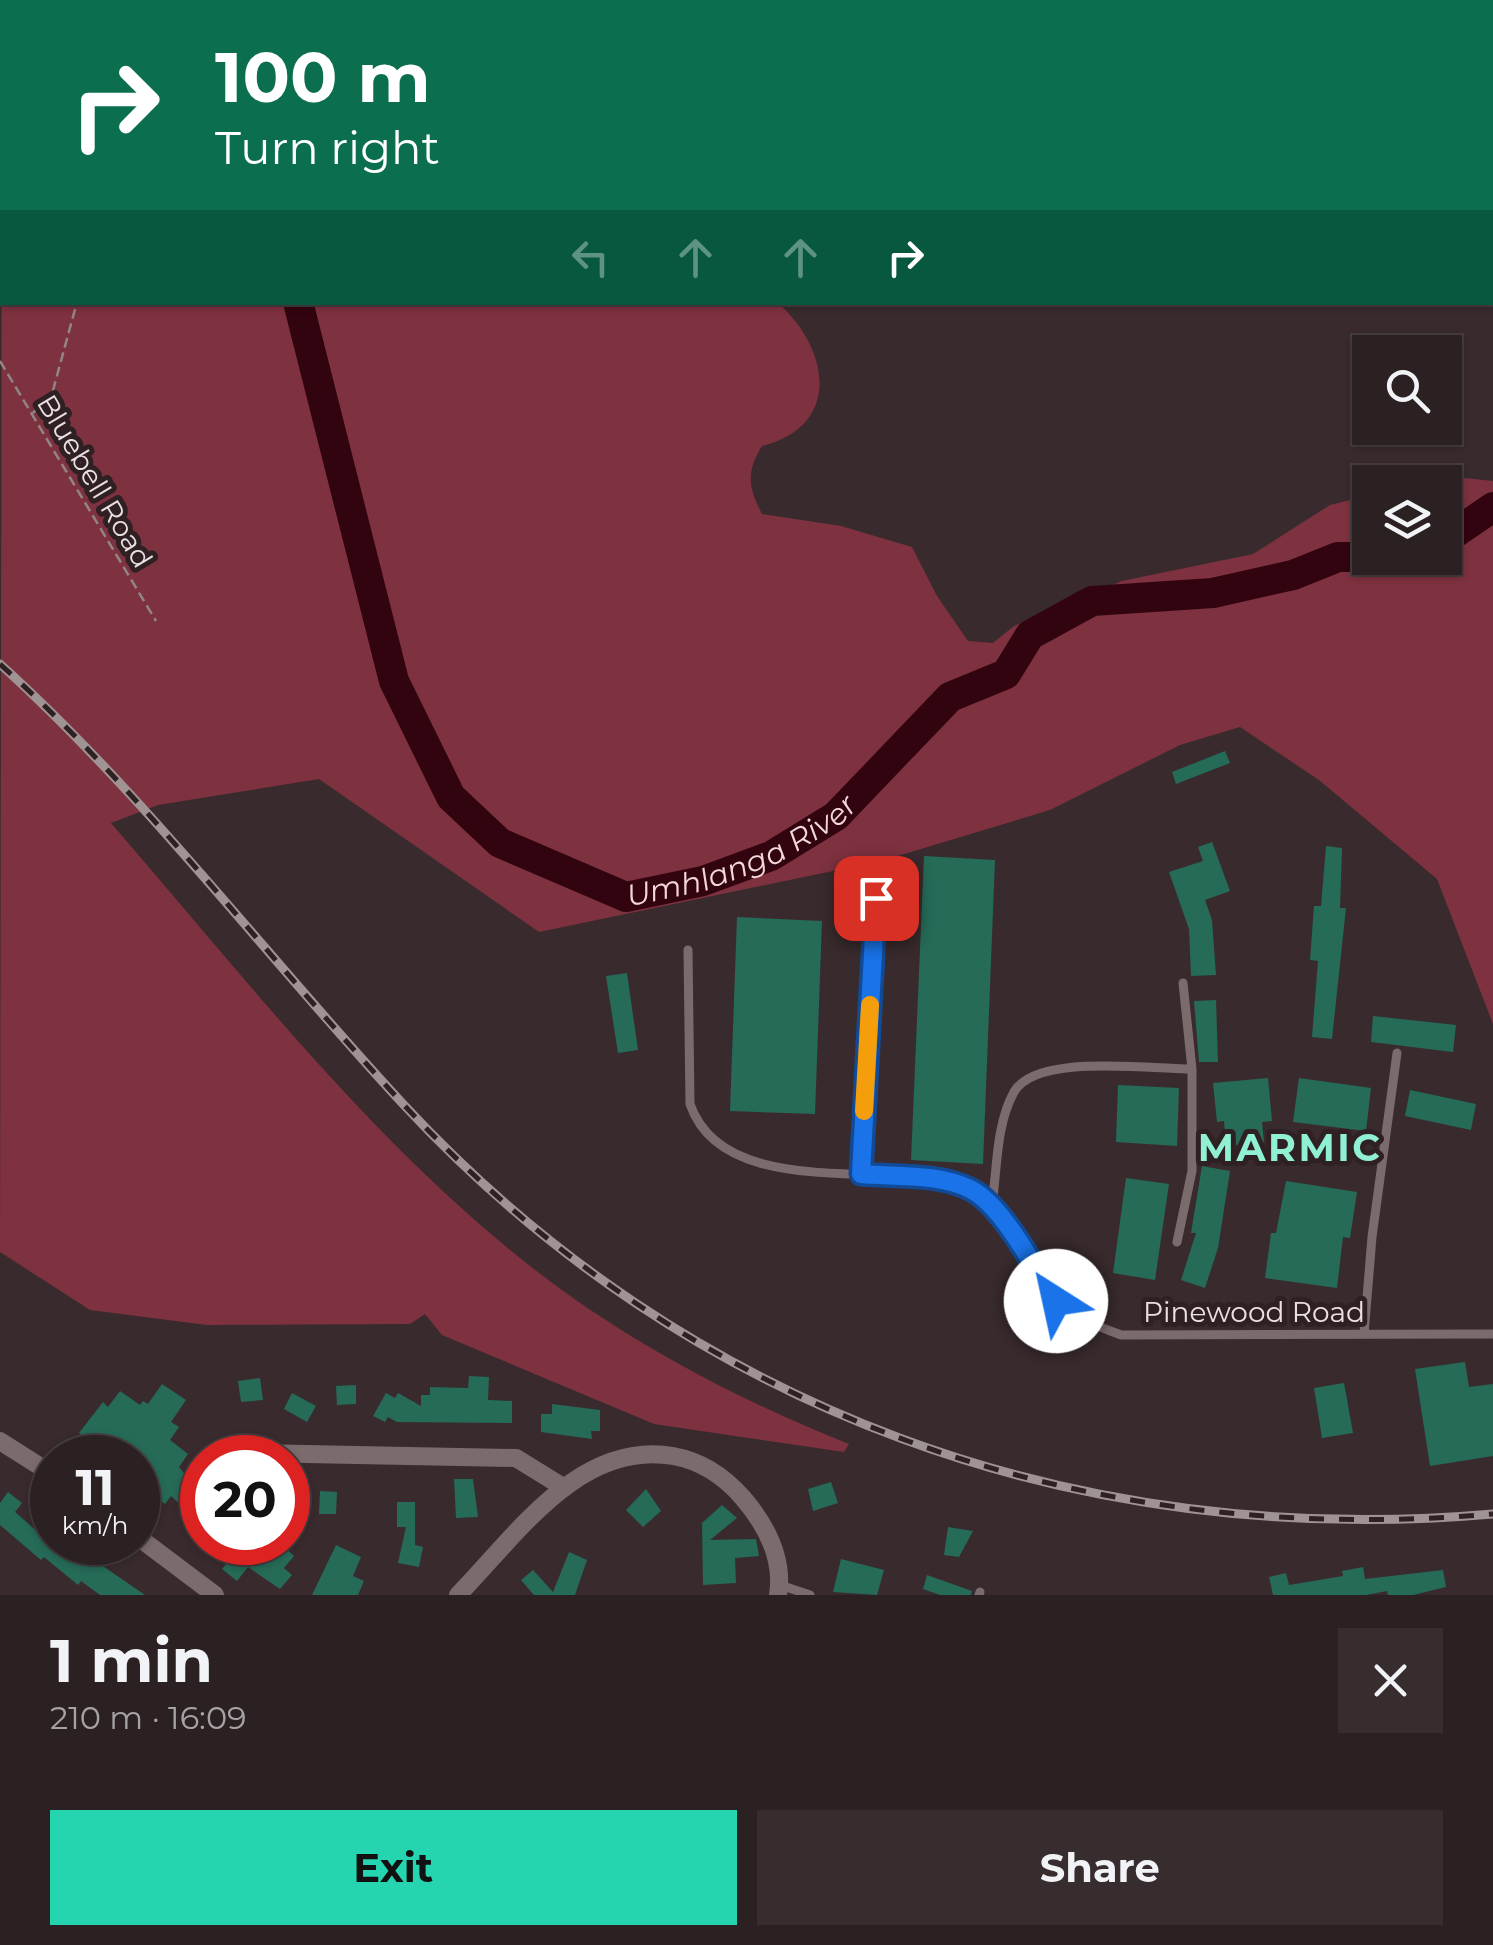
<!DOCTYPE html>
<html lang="en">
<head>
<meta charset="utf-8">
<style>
  body { margin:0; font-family:Montserrat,sans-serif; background:#372d2f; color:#f1f3f6; height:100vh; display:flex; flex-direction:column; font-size:38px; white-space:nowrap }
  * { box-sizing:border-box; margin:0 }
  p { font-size:32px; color:#a6a3a5 }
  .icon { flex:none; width:55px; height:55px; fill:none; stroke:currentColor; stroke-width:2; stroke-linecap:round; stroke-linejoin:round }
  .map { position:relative; height:1595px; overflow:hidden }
  .details { display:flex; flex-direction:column; background:#2b2022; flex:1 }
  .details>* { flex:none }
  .guide { position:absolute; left:0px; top:0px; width:1495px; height:305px; box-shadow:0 2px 8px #0004,0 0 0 2px #473e40; background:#0b6e4f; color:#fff; overflow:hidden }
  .fabs { position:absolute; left:1352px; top:335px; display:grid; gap:20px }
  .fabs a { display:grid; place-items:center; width:110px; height:110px; border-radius:0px; background:#2b2022; box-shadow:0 2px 8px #0004,0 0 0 2px #473e40; font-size:50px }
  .speed { position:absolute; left:30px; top:1435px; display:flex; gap:20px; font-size:50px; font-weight:700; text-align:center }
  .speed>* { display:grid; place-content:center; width:130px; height:130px; border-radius:50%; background:#2b2022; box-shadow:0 2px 8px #0004,0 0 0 2px #473e40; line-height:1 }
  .speed small { font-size:25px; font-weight:400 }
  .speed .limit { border:15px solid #d22; background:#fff; color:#111 }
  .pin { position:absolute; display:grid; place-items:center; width:85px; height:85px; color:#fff; margin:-42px; border-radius:20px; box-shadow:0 5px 15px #0006 }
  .me { position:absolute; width:110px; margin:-55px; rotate:325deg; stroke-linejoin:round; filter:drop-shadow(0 0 8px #0008) }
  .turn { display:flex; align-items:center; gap:35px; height:210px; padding:0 50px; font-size:45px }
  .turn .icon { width:130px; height:130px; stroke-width:2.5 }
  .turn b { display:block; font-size:70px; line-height:85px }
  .lanes { display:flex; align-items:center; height:95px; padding:0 50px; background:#0003; justify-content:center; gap:50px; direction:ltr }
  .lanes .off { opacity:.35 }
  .round { display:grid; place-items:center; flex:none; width:105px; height:105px; border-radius:0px; background:#372d2f }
  .summary { display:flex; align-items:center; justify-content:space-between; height:170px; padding:0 50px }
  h1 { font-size:60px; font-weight:700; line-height:75px }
  .action { display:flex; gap:20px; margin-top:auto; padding:20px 50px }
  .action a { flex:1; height:115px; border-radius:0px; background:#24d5af; color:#111; font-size:40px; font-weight:700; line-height:115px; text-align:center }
  .action a+a { background:#372d2f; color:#f1f3f6 }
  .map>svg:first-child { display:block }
  .green { fill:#7e313f }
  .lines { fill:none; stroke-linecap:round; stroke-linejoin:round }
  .river { stroke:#32040f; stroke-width:30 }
  .building { fill:#266a58 }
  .path { stroke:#918586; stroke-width:2.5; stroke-dasharray:10 5; stroke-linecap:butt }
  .service { stroke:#7b6b6d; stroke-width:9 }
  .minor { stroke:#7b6b6d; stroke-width:18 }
  .rail-casing { stroke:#9f9394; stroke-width:9 }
  .rail { stroke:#2f2123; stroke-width:5; stroke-dasharray:15; stroke-linecap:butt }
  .route-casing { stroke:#114b97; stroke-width:25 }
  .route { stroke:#1a73e8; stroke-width:18 }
  .slow { stroke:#f59e0b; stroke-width:18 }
  .labels { text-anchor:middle; stroke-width:10; stroke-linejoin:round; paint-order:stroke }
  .street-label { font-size:28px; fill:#eae0e1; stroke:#2f2123 }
  .water-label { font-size:30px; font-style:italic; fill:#f3d7da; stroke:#2f2123 }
  .district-label { font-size:38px; font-weight:bold; letter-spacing:2.5px; fill:#90f0d3; stroke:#2f2123 }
</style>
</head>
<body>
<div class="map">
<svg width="1493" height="1595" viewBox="0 0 1493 1595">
  <rect width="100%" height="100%" fill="#392b2d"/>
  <!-- green -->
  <path class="green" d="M 108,0 L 700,0 L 107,2 Z
    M 2,76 L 2,302 L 778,303 C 830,349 842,426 762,446 C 746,472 748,487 762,514 L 841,526 L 912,547 L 937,596 L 968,641 L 993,643 L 1014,626 L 1122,581 L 1253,554 L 1330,505 L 1370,495 L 1370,558 L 1445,558 L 1445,482 L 1418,482 L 1445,476 L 1493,481 L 1493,1024 L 1437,879 L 1319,780 L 1240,727 L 1180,745 L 1050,810 L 881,861 L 539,932 L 319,779 L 158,805 L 111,823 C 233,964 354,1119 497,1239 C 601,1328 722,1393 849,1444 L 844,1452 L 654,1424 L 442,1335 L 425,1314 L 410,1324 L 207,1325 L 90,1310 L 0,1252 Z"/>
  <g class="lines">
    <!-- river -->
    <g class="river">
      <path d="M 378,2 L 379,0"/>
      <path id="s1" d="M 298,302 L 394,681 L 451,797 L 500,843 L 626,897 L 703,881 L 771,856 L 836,816 L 950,697 L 1006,674 L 1030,635 L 1092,601 L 1213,593 L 1293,575 L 1338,557 L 1370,557"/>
      <path d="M 1445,540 L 1493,507"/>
    </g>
  </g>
  <!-- building -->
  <path class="building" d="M 1225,751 L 1230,763 L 1176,784 L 1172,772 Z
    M 1212,842 L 1230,891 L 1205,900 L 1212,920 L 1216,975 L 1191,976 L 1189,929 L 1169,872 L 1203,861 L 1198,847 Z
    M 1326,846 L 1342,848 L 1340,908 L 1346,908 L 1332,1039 L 1312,1037 L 1318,961 L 1310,960 L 1314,906 L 1321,906 Z
    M 924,856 L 995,860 L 983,1164 L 911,1160 Z
    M 737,917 L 822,921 L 815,1114 L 730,1111 Z
    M 627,973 L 638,1050 L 618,1053 L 606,976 Z
    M 1216,1000 L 1218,1062 L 1199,1062 L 1194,1001 Z
    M 1373,1016 L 1456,1025 L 1453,1052 L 1371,1042 Z
    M 1268,1078 L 1272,1121 L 1262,1122 L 1264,1142 L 1226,1146 L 1224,1121 L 1217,1122 L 1213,1083 Z
    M 1299,1078 L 1371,1088 L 1366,1131 L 1293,1122 Z
    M 1118,1085 L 1179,1088 L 1177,1146 L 1116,1142 Z
    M 1410,1090 L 1476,1104 L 1471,1130 L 1405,1116 Z
    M 1202,1166 L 1230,1171 L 1218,1248 L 1205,1288 L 1181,1280 L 1196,1233 L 1191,1233 Z
    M 1126,1178 L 1169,1184 L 1155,1280 L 1113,1273 Z
    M 1286,1181 L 1357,1192 L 1350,1238 L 1343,1237 L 1337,1288 L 1265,1278 L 1271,1233 L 1276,1233 Z
    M 1465,1362 L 1469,1387 L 1493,1384 L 1493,1456 L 1430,1466 L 1415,1369 Z
    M 469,1376 L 489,1377 L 488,1400 L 512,1401 L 512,1423 L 397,1422 L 388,1417 L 385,1422 L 373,1416 L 386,1393 L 395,1398 L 398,1393 L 421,1406 L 421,1395 L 430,1395 L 430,1387 L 468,1388 Z
    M 260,1378 L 263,1400 L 241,1402 L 238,1381 Z
    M 1344,1383 L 1353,1433 L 1322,1438 L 1314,1388 Z
    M 162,1384 L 186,1400 L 171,1422 L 179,1427 L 170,1440 L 188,1454 L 179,1467 L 202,1495 L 202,1525 L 171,1496 L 165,1504 L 153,1495 L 148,1502 L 138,1494 L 145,1481 L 138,1476 L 138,1458 L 113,1458 L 79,1433 L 103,1402 L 108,1407 L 120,1391 L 140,1405 L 143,1401 L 148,1404 Z
    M 356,1385 L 356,1404 L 337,1405 L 336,1386 Z
    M 292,1393 L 316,1406 L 307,1422 L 284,1409 Z
    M 552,1404 L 600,1410 L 600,1431 L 591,1431 L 592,1439 L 541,1432 L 541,1414 L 552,1414 Z
    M 454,1479 L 473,1479 L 478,1517 L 456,1518 Z
    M 831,1482 L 838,1503 L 813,1511 L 808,1489 Z
    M 646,1489 L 661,1511 L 643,1527 L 626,1510 Z
    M 320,1491 L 337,1492 L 336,1514 L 319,1514 Z
    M 8,1492 L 22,1503 L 15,1512 L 40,1534 L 52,1526 L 52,1545 L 69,1560 L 83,1542 L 93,1542 L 105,1552 L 97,1562 L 145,1595 L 100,1595 L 81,1581 L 78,1585 L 44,1557 L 41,1560 L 0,1525 L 0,1503 Z
    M 397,1502 L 415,1502 L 415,1545 L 423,1547 L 419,1567 L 398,1563 L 406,1527 L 397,1527 Z
    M 722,1505 L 737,1518 L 710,1540 L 756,1539 L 759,1556 L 735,1558 L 736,1583 L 703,1585 L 702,1523 Z
    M 948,1527 L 973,1531 L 959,1557 L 944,1555 Z
    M 204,1542 L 279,1542 L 294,1556 L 284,1568 L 292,1575 L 280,1589 L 248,1567 L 237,1581 L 222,1569 L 227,1563 Z
    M 336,1545 L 361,1557 L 353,1576 L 364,1581 L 358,1595 L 312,1595 Z
    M 569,1552 L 587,1560 L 575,1595 L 534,1595 L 521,1580 L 533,1570 L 553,1592 Z
    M 841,1559 L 884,1570 L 877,1595 L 833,1592 Z
    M 1363,1567 L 1365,1579 L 1443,1570 L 1446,1587 L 1413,1595 L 1388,1595 L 1387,1591 L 1366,1595 L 1273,1595 L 1269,1577 L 1286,1573 L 1289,1585 L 1343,1576 L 1342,1571 Z
    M 927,1575 L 972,1591 L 971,1595 L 940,1595 L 923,1589 Z"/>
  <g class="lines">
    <!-- path -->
    <path class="path" d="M 0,153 L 2,154
      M 0,361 L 156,621
      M 33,413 L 52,394 L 77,302"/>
    <!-- service -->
    <path class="service" d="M 0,29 L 2,28
      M 688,950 L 690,1104 C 721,1195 869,1165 944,1181 C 1003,1193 1020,1258 1055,1299 C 1073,1319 1098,1326 1121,1335 L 1493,1334
      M 861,1175 L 876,898
      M 992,1206 C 997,1170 996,1124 1014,1092 C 1036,1053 1150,1069 1192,1069
      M 1177,1242 L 1192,1171 L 1192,1069 L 1183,983
      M 1364,1334 L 1372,1237 L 1397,1053
      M 780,1585 L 810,1595
      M 979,1595 L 980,1592"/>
    <!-- minor -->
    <path class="minor" d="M 0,1441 L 52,1474
      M 255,1453 L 516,1458 L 563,1487
      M 138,1537 L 215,1595
      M 458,1595 C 516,1536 579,1440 673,1456 C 701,1461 724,1476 743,1498 C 766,1525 784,1558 778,1595"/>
    <!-- rail casing -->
    <g class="rail-casing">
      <path id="rail" d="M 0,664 C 148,798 269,960 404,1105 C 689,1412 1079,1550 1493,1514"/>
    </g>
    <!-- rail -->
    <use href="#rail" class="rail"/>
  </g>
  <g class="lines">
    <!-- route casing -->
    <g class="route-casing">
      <path id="route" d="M 876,898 L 861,1174 C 895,1177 938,1173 970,1189 C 1003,1205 1035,1270 1056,1301"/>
    </g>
    <!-- route -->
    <use href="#route" class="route"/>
    <!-- slow -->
    <path class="slow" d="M 864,1111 L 870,1005"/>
  </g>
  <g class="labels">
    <!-- street labels -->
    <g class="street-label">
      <text transform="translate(95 481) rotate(59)" y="10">Bluebell Road</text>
      <text x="1254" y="1322">Pinewood Road</text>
    </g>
    <!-- water labels -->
    <g class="water-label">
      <text dy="10" stroke="none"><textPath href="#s1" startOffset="850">Umhlanga River</textPath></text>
    </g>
    <!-- district labels -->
    <g class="district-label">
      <text x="1290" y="1161">MARMIC</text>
    </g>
  </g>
</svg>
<div class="fabs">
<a><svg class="icon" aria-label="search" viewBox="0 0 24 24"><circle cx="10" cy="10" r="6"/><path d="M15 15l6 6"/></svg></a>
<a><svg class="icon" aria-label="layers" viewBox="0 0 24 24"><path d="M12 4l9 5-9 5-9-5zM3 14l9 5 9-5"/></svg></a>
</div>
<div class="speed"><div>11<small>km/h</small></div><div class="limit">20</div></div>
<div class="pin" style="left:876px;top:898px;background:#d93025"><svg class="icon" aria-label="arrive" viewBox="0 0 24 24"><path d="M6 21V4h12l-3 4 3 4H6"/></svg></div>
<svg class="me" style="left:1056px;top:1301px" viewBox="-20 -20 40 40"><circle r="19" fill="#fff"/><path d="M0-13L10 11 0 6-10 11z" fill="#1a73e8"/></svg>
<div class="guide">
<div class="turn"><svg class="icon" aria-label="right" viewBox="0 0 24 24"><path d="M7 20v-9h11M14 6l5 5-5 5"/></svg><div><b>100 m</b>Turn right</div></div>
<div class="lanes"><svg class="icon off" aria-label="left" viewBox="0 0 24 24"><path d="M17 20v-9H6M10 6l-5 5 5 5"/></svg><svg class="icon off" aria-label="ahead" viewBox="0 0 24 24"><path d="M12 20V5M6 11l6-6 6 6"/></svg><svg class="icon off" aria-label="ahead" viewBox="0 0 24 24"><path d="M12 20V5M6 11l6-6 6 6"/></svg><svg class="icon" aria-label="right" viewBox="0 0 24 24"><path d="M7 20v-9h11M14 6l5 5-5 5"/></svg></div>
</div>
</div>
<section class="details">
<div class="summary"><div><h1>1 min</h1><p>210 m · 16:09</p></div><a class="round"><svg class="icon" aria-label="close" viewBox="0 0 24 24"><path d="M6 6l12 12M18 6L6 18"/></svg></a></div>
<div class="action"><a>Exit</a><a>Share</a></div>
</section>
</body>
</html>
